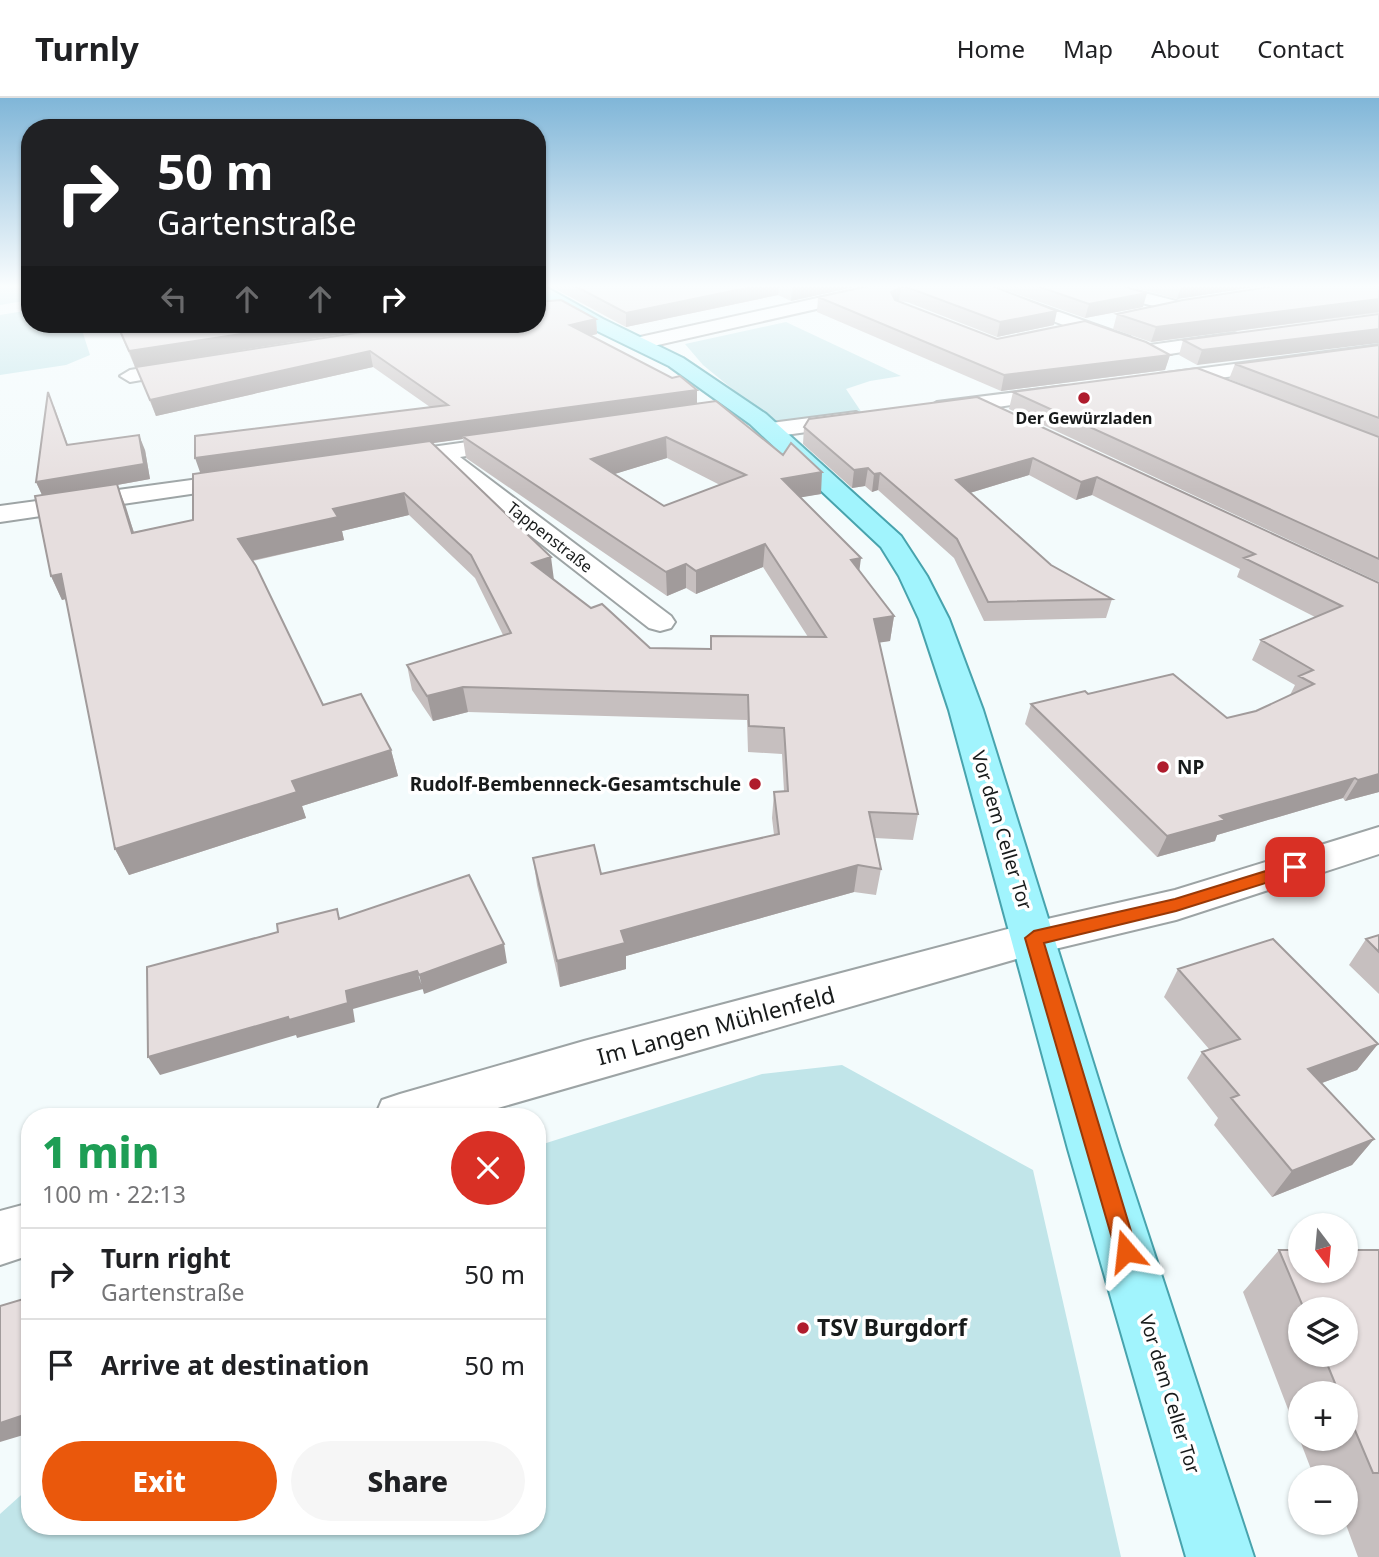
<!DOCTYPE html>
<html lang="en">
<head>
<meta charset="utf-8">
<style>
  body { margin:0; font-family:"Noto Sans",sans-serif; background:#f6f6f6; color:#202124; height:100vh; display:flex; flex-direction:column; font-size:26px; white-space:nowrap }
  * { box-sizing:border-box; margin:0 }
  p { font-size:23px; color:#757577 }
  .icon { flex:none; width:38px; height:38px; fill:none; stroke:currentColor; stroke-width:2; stroke-linecap:round; stroke-linejoin:round }
  .map { position:relative; flex:1; overflow:hidden }
  .side { position:absolute; left:21px; top:1010px; width:525px; height:427px; display:flex; flex-direction:column; background:#fff; border-radius:28px; box-shadow:0 2px 5px #0004 }
  .side>* { flex:none }
  .top-card { position:absolute; left:21px; top:21px; width:525px; height:214px; border-radius:28px; box-shadow:0 2px 5px #0004; background:#202124; color:#fff; overflow:hidden }
  .needle { width:46px; rotate:164deg }
  .fabs { position:absolute; left:1288px; top:1115px; display:grid; gap:14px }
  .fabs a { display:grid; place-items:center; width:70px; height:70px; border-radius:50%; background:#fff; box-shadow:0 2px 5px #0004; font-size:35px }
  .pin { position:absolute; display:grid; place-items:center; width:60px; height:60px; color:#fff; margin:-30px; border-radius:14px; box-shadow:0 4px 10px #0006 }
  .me { position:absolute; width:77px; margin:-38px; rotate:343deg; stroke-linejoin:round; filter:drop-shadow(0 0 5px #0008) }
  .turn { display:flex; align-items:center; gap:24px; height:147px; padding:0 21px; font-size:32px }
  .turn .icon { width:91px; height:91px; stroke-width:2.5 }
  .turn b { display:block; font-size:49px; line-height:60px }
  .lanes { display:flex; align-items:center; height:66px; padding:0 21px; background:#0003; justify-content:center; gap:35px; direction:ltr }
  .lanes .off { opacity:.35 }
  .round { display:grid; place-items:center; flex:none; width:74px; height:74px; border-radius:37px; background:#f6f6f6 }
  .overview { display:flex; align-items:center; justify-content:space-between; height:119px; padding:0 21px }
  h1 { font-size:42px; font-weight:800; line-height:52px; color:#1e9e55 }
  .primary-button { display:flex; gap:14px; margin-top:auto; padding:14px 21px }
  .primary-button a { flex:1; height:80px; border-radius:42px; background:#ea580c; color:#fff; font-size:28px; font-weight:800; line-height:80px; text-align:center }
  .primary-button a+a { background:#f6f6f6; color:#202124 }
  ul { padding:0; list-style:none }
  li { display:flex; align-items:center; gap:21px; height:91px; padding:0 21px; border-top:2px solid #e0e0e0 }
  li div { flex:1 }
  li b { display:block; font-size:26px }
  li em { font-style:normal }
  header { display:flex; align-items:center; gap:42px; box-sizing:border-box; height:98px; padding:0 35px; background:#fff; border-bottom:2px solid #e0e0e0 }
  header strong { font-size:33px }
  nav { display:flex; gap:38px; margin-inline-start:auto; font-size:24px }
  .map>svg:first-child { display:block }
  .green { fill:#c1e5e9 }
  .lines { fill:none; stroke-linecap:round; stroke-linejoin:round }
  .minor-casing { stroke:#9da4a5; stroke-width:4 }
  .major-casing { stroke:#48a3ad; stroke-width:4 }
  .minor { fill:#fff; fill-rule:evenodd }
  .major { fill:#a1f4fd; fill-rule:evenodd }
  .wall { fill:#c6bfbf; fill-rule:evenodd }
  .shaded-wall { fill:#a19b9b }
  .building { fill:#e6dede; stroke:#a19b9b; stroke-width:2; fill-rule:evenodd }
  .route { fill:#ea580c; stroke:#983908; stroke-width:2 }
  .poi-dot { fill:#af1c2d; stroke:#fff; stroke-width:2.5 }
  .labels { text-anchor:middle; stroke-width:7; stroke-linejoin:round; paint-order:stroke }
  .far-poi-label { font-size:16px; font-weight:bold; fill:#181b1b; stroke:#fff }
  .far-street-label { font-size:16px; fill:#181b1b; stroke:#fff }
  .poi-label { font-size:19px; font-weight:bold; fill:#181b1b; stroke:#fff; text-anchor:start }
  .street-label { font-size:19px; fill:#181b1b; stroke:#fff }
  .near-street-label { font-size:23px; fill:#181b1b; stroke:#fff }
  .near-poi-label { font-size:23px; font-weight:bold; fill:#181b1b; stroke:#fff; text-anchor:start }
</style>
</head>
<body>
<header>
<strong>Turnly</strong>
<nav><a>Home</a><a>Map</a><a>About</a><a>Contact</a></nav>
</header>
<div class="map">
<svg width="1379" height="1459" viewBox="0 0 1379 1459">
  <rect width="100%" height="100%" fill="#f3fbfc"/>
  <!-- green -->
  <path class="green" d="M 0,188 L 30,188 L 30,202 L 0,207 Z
    M 30,212 L 30,226 L 80,226 L 90,257 L 66,267 L 0,277 L 0,217 Z
    M 786,224 L 901,278 L 870,283 L 846,291 L 862,315 L 774,325 L 703,267 L 685,246 Z
    M 842,967 L 1033,1072 L 1121,1459 L 0,1459 L 0,1416 L 30,1389 L 30,1428 L 537,1428 L 537,1048 L 762,976 Z"/>
  <g class="lines">
    <!-- minor casing -->
    <g class="minor-casing">
      <path id="minor" d="M 872,188 L 904,188 L 896,193 L 640,251 L 630,245 L 640,239 Z
        M 961,188 L 986,188 L 1130,239 L 1133,243 L 1130,247 L 1116,247 Z
        M 1088,188 L 1117,188 L 1184,205 L 1187,209 L 1178,214 L 1090,192 Z
        M 1234,235 L 1241,237 L 1244,241 L 1241,245 L 1150,259 L 1140,253 L 1150,247 Z
        M 1379,247 L 1379,259 L 1159,288 L 1149,282 L 1159,276 Z
        M 192,262 L 202,268 L 199,272 L 130,284 L 120,278 L 130,272 Z
        M 1065,288 L 1076,294 L 1072,298 L 937,318 L 926,311 L 937,304 Z
        M 856,314 L 867,321 L 864,326 L 771,339 L 760,332 L 771,325 Z
        M 517,337 L 525,339 L 529,344 L 525,349 L 460,359 L 671,518 L 675,524 L 671,530 L 660,533 L 649,530 L 435,363 L 389,369 L 381,367 L 377,362 L 381,357 L 389,355 Z
        M 243,375 L 252,377 L 255,382 L 252,387 L 0,424 L 0,408 Z
        M 1379,729 L 1379,756 L 1176,822 L 1034,856 L 470,1018 L 375,1018 L 382,1002 L 400,996 L 584,943 L 1034,824 L 1175,792 Z
        M 30,1105 L 30,1157 L 0,1167 L 0,1113 Z"/>
    </g>
    <!-- major casing -->
    <g class="major-casing">
      <path id="major" d="M 537,188 L 544,188 L 603,221 L 683,260 L 766,316 L 901,438 L 927,478 L 949,521 L 983,612 L 1120,1051 L 1254,1459 L 1186,1459 L 1068,1051 L 949,612 L 919,521 L 899,478 L 881,449 L 750,326 L 669,268 L 589,229 L 537,198 Z"/>
    </g>
    <!-- minor -->
    <use href="#minor" class="minor"/>
    <!-- major -->
    <use href="#major" class="major"/>
  </g>
  <!-- wall -->
  <path class="wall" d="M 550,188 L 859,188 L 791,203 L 778,197 L 626,229 Z
    M 869,188 L 993,188 L 1054,227 L 997,239 L 907,204 L 898,203 L 997,241 L 1170,257 L 1165,272 L 1001,293 L 817,214 L 818,199 Z
    M 994,188 L 1122,188 L 1143,209 L 1085,220 Z
    M 1128,188 L 1261,188 L 1177,201 Z
    M 1379,188 L 1379,215 L 1151,244 L 1113,231 L 1117,216 Z
    M 540,190 L 541,204 L 596,221 L 597,236 L 590,238 L 697,306 L 821,396 L 800,399 L 894,518 L 890,543 L 879,544 L 918,716 L 913,742 L 875,740 L 881,771 L 876,797 L 854,794 L 626,858 L 626,871 L 560,889 L 537,787 L 533,760 L 601,776 L 774,737 L 772,720 L 774,694 L 784,693 L 782,656 L 748,654 L 747,622 L 468,614 L 433,623 L 412,592 L 407,567 L 503,537 L 475,480 L 409,417 L 342,433 L 344,442 L 253,463 L 323,607 L 391,652 L 398,678 L 302,708 L 306,720 L 129,777 L 115,751 L 66,501 L 62,502 L 51,478 L 42,397 L 36,384 L 54,308 L 68,347 L 145,352 L 150,381 L 117,387 L 134,434 L 193,422 L 200,375 L 430,309 L 373,269 L 156,318 L 136,269 L 537,226 ZM 463,341 L 466,360 L 667,498 L 686,490 L 696,496 L 763,469 L 808,539 L 711,551 L 650,550 L 591,510 L 554,482 L 431,345 ZM 667,360 L 720,387 L 664,408 L 614,376 Z
    M 1379,216 L 1197,267 L 1179,257 L 1183,242 Z
    M 116,226 L 405,226 L 135,269 Z
    M 1379,247 L 1379,484 L 1009,311 L 1013,294 L 1312,314 L 1229,281 L 1235,266 Z
    M 977,299 L 1379,485 L 1379,694 L 1345,703 L 1343,700 L 1217,737 L 1215,743 L 1157,759 L 1025,626 L 1031,606 L 1088,596 L 1227,620 L 1256,613 L 1290,597 L 1295,587 L 1252,562 L 1261,542 L 1315,519 L 1237,479 L 1240,471 L 1092,397 L 1076,402 L 1029,377 L 970,395 L 1051,467 L 1112,501 L 1106,520 L 984,523 L 954,460 L 878,392 L 872,394 L 865,388 L 852,390 L 803,346 L 804,329 Z
    M 1379,837 L 1379,896 L 1349,867 L 1366,841 Z
    M 1178,871 L 1378,946 L 1357,972 L 1322,985 L 1374,1041 L 1352,1067 L 1272,1099 L 1214,1027 L 1218,1020 L 1187,980 L 1202,954 L 1209,951 L 1164,899 Z
    M 1279,1152 L 1379,1152 L 1379,1459 L 1358,1459 L 1345,1424 L 1346,1424 L 1346,1379 L 1314,1379 L 1243,1194 ZM 1300,1211 L 1346,1211 L 1346,1256 L 1300,1256 ZM 1300,1295 L 1346,1295 L 1346,1340 L 1300,1340 Z"/>
  <!-- shaded-wall -->
  <path class="shaded-wall" d="M 756,188 L 779,188 L 778,197 L 626,229 L 626,215 Z
    M 796,188 L 859,188 L 791,203 L 792,189 Z
    M 1181,188 L 1261,188 L 1177,201 Z
    M 901,189 L 899,203 L 890,208 L 891,194 Z
    M 537,190 L 540,190 L 541,204 L 537,205 Z
    M 1147,195 L 1143,209 L 1085,220 L 1089,206 Z
    M 1379,201 L 1379,214 L 1151,244 L 1156,229 Z
    M 1057,213 L 1054,227 L 997,239 L 1000,224 Z
    M 596,221 L 597,236 L 571,242 L 570,227 Z
    M 308,226 L 405,226 L 135,269 L 129,253 Z
    M 1379,231 L 1379,245 L 1197,267 L 1202,252 Z
    M 370,253 L 373,269 L 156,318 L 150,302 Z
    M 1170,257 L 1165,272 L 1001,293 L 1004,277 Z
    M 697,292 L 697,308 L 462,338 L 463,341 L 201,377 L 195,360 Z
    M 139,337 L 145,352 L 150,381 L 117,387 L 126,409 L 141,458 L 43,399 L 36,384 Z
    M 666,339 L 667,360 L 592,383 L 591,361 Z
    M 1033,360 L 1029,377 L 953,400 L 956,382 Z
    M 868,370 L 865,388 L 852,390 L 854,372 Z
    M 822,374 L 821,396 L 780,403 L 782,381 Z
    M 880,375 L 878,392 L 872,394 L 874,376 Z
    M 1097,379 L 1092,397 L 1076,402 L 1081,384 Z
    M 404,395 L 409,417 L 342,433 L 344,442 L 245,464 L 238,441 L 333,411 Z
    M 765,446 L 763,469 L 696,496 L 696,473 Z
    M 551,459 L 554,482 L 532,465 Z
    M 861,460 L 858,483 L 851,462 Z
    M 686,466 L 686,490 L 667,498 L 666,474 Z
    M 61,476 L 72,499 L 62,502 L 51,478 Z
    M 894,518 L 890,543 L 871,546 L 874,521 Z
    M 463,589 L 468,614 L 433,623 L 427,598 Z
    M 391,652 L 398,678 L 302,708 L 306,720 L 129,777 L 115,751 L 292,683 Z
    M 1379,676 L 1379,694 L 1345,703 L 1358,682 Z
    M 1355,680 L 1343,700 L 1217,737 L 1215,743 L 1157,759 L 1167,738 L 1220,718 Z
    M 858,767 L 854,794 L 626,858 L 626,871 L 560,889 L 557,863 L 621,833 Z
    M 504,846 L 507,865 L 424,896 L 419,877 Z
    M 417,873 L 423,891 L 353,911 L 355,924 L 297,940 L 296,937 L 160,977 L 148,959 L 346,893 Z
    M 1378,946 L 1357,972 L 1289,997 L 1308,971 Z
    M 1374,1041 L 1352,1067 L 1272,1099 L 1292,1073 Z
    M 30,1315 L 30,1335 L 0,1344 L 0,1325 Z"/>
  <!-- building -->
  <path class="building" d="M 575,188 L 756,188 L 626,215 Z
    M 869,188 L 992,188 L 1057,213 L 1000,224 L 909,190 L 901,189 L 891,194 L 895,202 L 997,241 L 1085,223 L 1146,244 L 1170,257 L 1004,277 L 818,199 Z
    M 1037,188 L 1122,188 L 1147,195 L 1089,206 Z
    M 1276,188 L 1379,188 L 1379,201 L 1156,229 L 1117,216 L 1183,202 Z
    M 561,202 L 596,221 L 570,227 L 672,280 L 680,278 L 697,292 L 195,360 L 195,338 L 448,307 L 370,253 L 150,302 L 136,269 L 414,226 L 537,226 L 537,204 Z
    M 1379,216 L 1379,231 L 1202,252 L 1183,242 Z
    M 117,226 L 308,226 L 129,253 Z
    M 1379,247 L 1379,320 L 1235,266 Z
    M 1197,270 L 1379,339 L 1379,461 L 1013,294 Z
    M 48,294 L 67,347 L 139,337 L 144,366 L 36,384 Z
    M 977,299 L 1379,485 L 1379,676 L 1358,682 L 1355,680 L 1220,718 L 1225,722 L 1167,738 L 1031,606 L 1085,593 L 1088,596 L 1173,576 L 1227,620 L 1256,613 L 1314,586 L 1299,578 L 1313,572 L 1261,542 L 1342,508 L 1244,460 L 1255,456 L 1097,379 L 1081,384 L 1033,360 L 956,382 L 1051,467 L 1112,501 L 988,504 L 957,441 L 880,375 L 874,376 L 868,370 L 854,372 L 804,329 L 809,321 Z
    M 716,303 L 783,357 L 791,345 L 822,374 L 782,381 L 861,460 L 851,462 L 894,518 L 874,521 L 918,716 L 869,714 L 881,771 L 858,767 L 621,833 L 625,845 L 557,863 L 533,760 L 594,747 L 601,776 L 779,736 L 774,694 L 788,693 L 784,630 L 749,628 L 748,597 L 463,589 L 427,598 L 407,567 L 511,535 L 471,457 L 404,395 L 333,411 L 338,419 L 238,441 L 256,468 L 323,607 L 361,596 L 391,652 L 292,683 L 297,694 L 115,751 L 61,476 L 51,478 L 35,398 L 117,386 L 132,435 L 193,422 L 193,376 L 430,343 L 551,459 L 532,465 L 591,510 L 602,506 L 650,550 L 711,551 L 711,538 L 826,539 L 765,446 L 696,473 L 686,466 L 666,474 L 462,338 ZM 666,339 L 746,377 L 664,408 L 591,361 Z
    M 469,777 L 504,846 L 419,877 L 417,873 L 346,893 L 348,905 L 289,922 L 288,919 L 148,959 L 147,869 L 278,834 L 277,826 L 337,811 L 339,821 Z
    M 1379,837 L 1379,854 L 1366,841 Z
    M 1273,841 L 1378,946 L 1308,971 L 1374,1041 L 1292,1073 L 1231,1000 L 1239,997 L 1202,954 L 1240,941 L 1178,871 Z
    M 1279,1152 L 1300,1152 L 1300,1172 L 1346,1172 L 1346,1152 L 1379,1152 L 1379,1375 L 1373,1375 L 1346,1311 L 1346,1295 L 1339,1295 L 1323,1256 L 1346,1256 L 1346,1211 L 1304,1211 Z
    M 30,1199 L 30,1315 L 0,1325 L 0,1208 Z"/>
  <!-- sky -->
  <linearGradient id="sky" x2="0" y2="1"><stop stop-color="#80b6d8"/><stop offset="0.48" stop-color="#fafdfe"/><stop offset="1" stop-color="#fafdfe" stop-opacity="0"/></linearGradient>
  <rect width="1379" height="392" fill="url(#sky)"/>
  <!-- route -->
  <path class="route" d="M 1295,764 L 1301,765 L 1301,774 L 1176,813 L 1044,845 L 1137,1153 L 1134,1161 L 1126,1164 L 1118,1161 L 1025,840 L 1034,833 L 1175,801 Z"/>
  <!-- markers -->
  <g class="poi-dot">
    <circle cx="1084" cy="300" r="7"/>
    <circle cx="1163" cy="669" r="7"/>
    <circle cx="755" cy="686" r="7"/>
    <circle cx="803" cy="1230" r="7"/>
  </g>
  <g class="labels">
    <!-- far-poi labels -->
    <g class="far-poi-label">
      <text x="1084" y="326">Der Gewürzladen</text>
    </g>
    <!-- far-street labels -->
    <g class="far-street-label">
      <text transform="translate(550 439) rotate(38)" y="6">Tappenstraße</text>
    </g>
    <!-- poi labels -->
    <g class="poi-label">
      <text x="1177" y="676">NP</text>
      <text x="741" y="693" text-anchor="end">Rudolf-Bembenneck-Gesamtschule</text>
    </g>
    <!-- street labels -->
    <g class="street-label">
      <text transform="translate(1002 732) rotate(73)" y="7">Vor dem Celler Tor</text>
      <text transform="translate(1170 1296) rotate(73)" y="7">Vor dem Celler Tor</text>
    </g>
    <!-- near-street labels -->
    <g class="near-street-label">
      <text transform="translate(716 928) rotate(-15)" y="8">Im Langen Mühlenfeld</text>
    </g>
    <!-- near-poi labels -->
    <g class="near-poi-label">
      <text x="817" y="1238">TSV Burgdorf</text>
    </g>
  </g>
</svg>
<div class="fabs">
<a><svg class="needle" viewBox="-14 -14 28 28"><path d="M0-13l5 13h-10z" fill="#e53935"/><path d="M0 13l5-13h-10z" fill="#757577"/></svg></a>
<a><svg class="icon" aria-label="layers" viewBox="0 0 24 24"><path d="M12 4l9 5-9 5-9-5zM3 14l9 5 9-5"/></svg></a>
<a>+</a>
<a>−</a>
</div>
<div class="pin" style="left:1295px;top:769px;background:#d93025"><svg class="icon" aria-label="arrive" viewBox="0 0 24 24"><path d="M6 21V4h12l-3 4 3 4H6"/></svg></div>
<svg class="me" style="left:1126px;top:1153px" viewBox="-20 -20 40 40"><path d="M0-17L14 15 0 8-14 15z" fill="#ea580c" stroke="#fff" stroke-width="4"/></svg>
<div class="top-card">
<div class="turn"><svg class="icon" aria-label="right" viewBox="0 0 24 24"><path d="M7 20v-9h11M14 6l5 5-5 5"/></svg><div><b>50 m</b>Gartenstraße</div></div>
<div class="lanes"><svg class="icon off" aria-label="left" viewBox="0 0 24 24"><path d="M17 20v-9H6M10 6l-5 5 5 5"/></svg><svg class="icon off" aria-label="ahead" viewBox="0 0 24 24"><path d="M12 20V5M6 11l6-6 6 6"/></svg><svg class="icon off" aria-label="ahead" viewBox="0 0 24 24"><path d="M12 20V5M6 11l6-6 6 6"/></svg><svg class="icon" aria-label="right" viewBox="0 0 24 24"><path d="M7 20v-9h11M14 6l5 5-5 5"/></svg></div>
</div>
<section class="side">
<div class="overview"><div><h1>1 min</h1><p>100 m · 22:13</p></div><a class="round" style="background:#d93025;color:#fff"><svg class="icon" aria-label="close" viewBox="0 0 24 24"><path d="M6 6l12 12M18 6L6 18"/></svg></a></div>
<ul>
<li><svg class="icon" aria-label="right" viewBox="0 0 24 24"><path d="M7 20v-9h11M14 6l5 5-5 5"/></svg><div><b>Turn right</b><p>Gartenstraße</p></div><em>50 m</em></li>
<li><svg class="icon" aria-label="arrive" viewBox="0 0 24 24"><path d="M6 21V4h12l-3 4 3 4H6"/></svg><div><b>Arrive at destination</b></div><em>50 m</em></li>
</ul>
<div class="primary-button"><a>Exit</a><a>Share</a></div>
</section>
</div>
</body>
</html>
